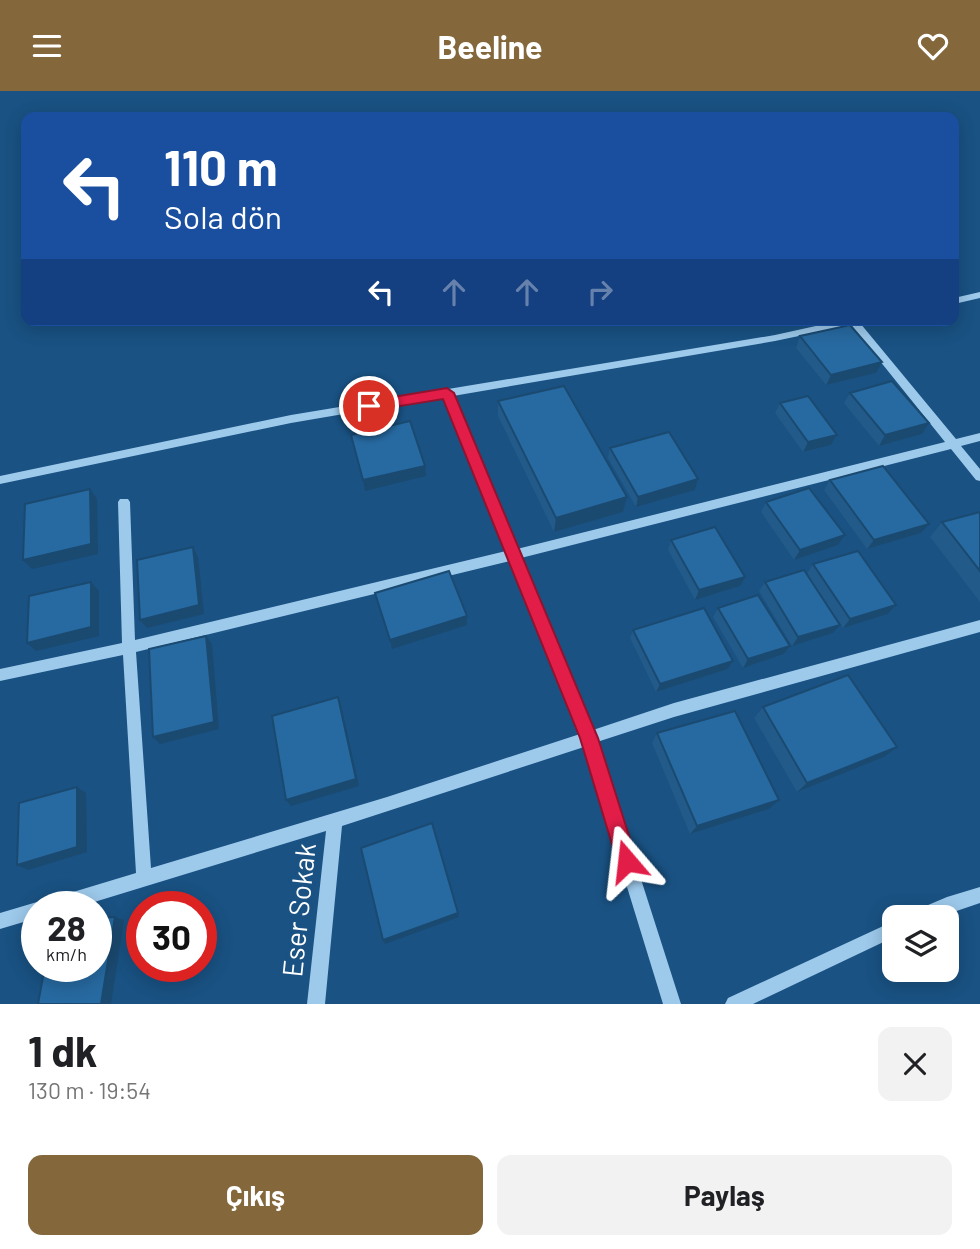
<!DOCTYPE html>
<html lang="tr">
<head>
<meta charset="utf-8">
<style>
  body { margin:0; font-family:Barlow,sans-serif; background:#f2f2f2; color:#202124; height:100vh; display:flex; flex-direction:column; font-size:26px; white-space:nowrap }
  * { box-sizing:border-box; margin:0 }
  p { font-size:23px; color:#757577 }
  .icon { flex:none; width:38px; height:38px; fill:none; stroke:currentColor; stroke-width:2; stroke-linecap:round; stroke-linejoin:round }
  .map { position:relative; height:913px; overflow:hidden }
  .sheet { display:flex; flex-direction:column; background:#fff; flex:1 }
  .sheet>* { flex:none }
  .hud { position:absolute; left:21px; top:21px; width:938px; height:214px; border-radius:14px; box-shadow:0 4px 18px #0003; background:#1a4fa0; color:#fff; overflow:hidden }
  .buttons { position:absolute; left:882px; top:814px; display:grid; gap:14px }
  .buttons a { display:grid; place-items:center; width:77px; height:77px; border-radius:14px; background:#fff; box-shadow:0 4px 18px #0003; font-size:35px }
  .speed { position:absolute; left:21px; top:800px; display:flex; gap:14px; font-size:35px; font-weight:700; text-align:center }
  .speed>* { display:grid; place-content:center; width:91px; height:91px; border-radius:50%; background:#fff; box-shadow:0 4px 18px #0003; line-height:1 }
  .speed small { font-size:18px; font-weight:400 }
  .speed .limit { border:10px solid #d22; background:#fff; color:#111 }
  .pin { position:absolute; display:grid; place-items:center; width:60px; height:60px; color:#fff; margin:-30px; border:4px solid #fff; border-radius:50%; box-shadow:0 2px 7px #0007 }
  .me { position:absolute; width:77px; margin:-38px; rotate:343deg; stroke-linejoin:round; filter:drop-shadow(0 0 5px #0008) }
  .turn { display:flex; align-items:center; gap:24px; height:147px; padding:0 28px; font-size:32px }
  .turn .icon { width:91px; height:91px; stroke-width:2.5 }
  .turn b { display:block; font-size:49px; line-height:60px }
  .lanes { display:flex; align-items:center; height:66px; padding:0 28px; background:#0003; justify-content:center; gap:35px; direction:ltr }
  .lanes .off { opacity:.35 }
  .round { display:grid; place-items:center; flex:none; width:74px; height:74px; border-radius:14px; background:#f2f2f2 }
  .overview { display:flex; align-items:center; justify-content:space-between; height:119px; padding:0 28px }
  h1 { font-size:42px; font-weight:700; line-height:52px }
  .primary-button { display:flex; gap:14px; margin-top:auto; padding:14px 28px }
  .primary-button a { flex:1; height:80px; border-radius:14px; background:#84673b; color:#fff; font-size:28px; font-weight:700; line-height:80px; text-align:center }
  .primary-button a+a { background:#f2f2f2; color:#202124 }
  header { display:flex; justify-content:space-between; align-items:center; height:91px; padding:0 28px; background:#84673b; color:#fff; font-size:32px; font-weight:700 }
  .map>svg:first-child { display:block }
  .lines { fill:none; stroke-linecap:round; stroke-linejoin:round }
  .minor { fill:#9dc9eb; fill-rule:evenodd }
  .wall { fill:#225b8a }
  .shaded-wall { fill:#1b4a71 }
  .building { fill:#276aa1; stroke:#1b4a71; stroke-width:2 }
  .route { fill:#e11d48; stroke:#92132f; stroke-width:2 }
  .labels { text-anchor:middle; stroke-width:7; stroke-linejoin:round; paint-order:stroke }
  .near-street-label { font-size:28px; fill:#fff; stroke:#195283 }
</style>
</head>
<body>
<header><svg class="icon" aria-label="menu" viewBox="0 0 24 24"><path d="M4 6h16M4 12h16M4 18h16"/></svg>Beeline<svg class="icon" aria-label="heart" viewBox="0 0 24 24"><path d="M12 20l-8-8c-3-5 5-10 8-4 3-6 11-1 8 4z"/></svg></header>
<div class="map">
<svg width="980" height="913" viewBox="0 0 980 913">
  <rect width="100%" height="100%" fill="#195283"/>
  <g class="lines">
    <!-- minor -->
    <path class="minor" d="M 980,201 L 980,207 L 954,213 L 954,207 Z
      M 843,229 L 865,229 L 860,232 L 956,348 L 980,342 L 980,350 L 961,355 L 980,378 L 980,390 L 976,389 L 951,358 L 521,467 L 593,639 L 674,612 L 980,529 L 980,541 L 674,626 L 597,651 L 681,913 L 663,913 L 584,656 L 342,735 L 325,913 L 307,913 L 326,740 L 78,816 L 37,816 L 37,827 L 0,838 L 0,822 L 37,811 L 43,814 L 44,810 L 50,808 L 136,782 L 123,564 L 0,590 L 0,578 L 122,552 L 118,411 L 120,408 L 128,408 L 130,411 L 135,549 L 506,460 L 443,306 L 291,332 L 0,393 L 0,385 L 291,324 L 775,244 ZM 851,234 L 945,351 L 517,458 L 453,305 L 775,250 ZM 510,470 L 580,643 L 387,706 L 151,777 L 136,561 Z
      M 980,796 L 980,812 L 939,826 L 912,826 L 914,820 L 947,806 Z
      M 894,830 L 894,846 L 753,913 L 725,913 L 728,907 Z"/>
  </g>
  <!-- wall -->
  <path class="wall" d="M 800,245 L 876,282 L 826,294 L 796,257 Z
    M 850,302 L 922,343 L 879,355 L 844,312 Z
    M 498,310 L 627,406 L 623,421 L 554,441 L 498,325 Z
    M 780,312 L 837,344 L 831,354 L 803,361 L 775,322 Z
    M 610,357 L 698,388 L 695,399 L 636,416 L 608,367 Z
    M 830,389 L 921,442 L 867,458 L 824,399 Z
    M 766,411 L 845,444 L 838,454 L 794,469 L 761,421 Z
    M 980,421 L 980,511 L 930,446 L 942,431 Z
    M 671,449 L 740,495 L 695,509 L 668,459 Z
    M 813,473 L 896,514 L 888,523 L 843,537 L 807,483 Z
    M 765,491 L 833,542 L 792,555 L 759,500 Z
    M 718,517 L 790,555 L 784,563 L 743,577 L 713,526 Z
    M 633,539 L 733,570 L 728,578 L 656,601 L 630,547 Z
    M 763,616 L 884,666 L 797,701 L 754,627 Z
    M 657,642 L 769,718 L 690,743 L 652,652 Z"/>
  <!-- shaded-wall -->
  <path class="shaded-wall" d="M 882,271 L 876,282 L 826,294 L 831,284 Z
    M 929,332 L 922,343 L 879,355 L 885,344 Z
    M 837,344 L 831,354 L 803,361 L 808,351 Z
    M 425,375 L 426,385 L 365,400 L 363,389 Z
    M 698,388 L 695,399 L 636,416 L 638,406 Z
    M 90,398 L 97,408 L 98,463 L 32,478 L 23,469 Z
    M 627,406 L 623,421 L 554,441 L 556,427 Z
    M 929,433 L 921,442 L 867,458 L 874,449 Z
    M 845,444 L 838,454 L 794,469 L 800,459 Z
    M 193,456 L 198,466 L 204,523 L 147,537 L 140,529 Z
    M 745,486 L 740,495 L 695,509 L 699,499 Z
    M 91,491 L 99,500 L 99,545 L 36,560 L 27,552 Z
    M 896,514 L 888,523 L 843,537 L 850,528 Z
    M 467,525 L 467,534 L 392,558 L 390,549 Z
    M 840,534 L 833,542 L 792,555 L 798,546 Z
    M 206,545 L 212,553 L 219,638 L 160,653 L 153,646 Z
    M 790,555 L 784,563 L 743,577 L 748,568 Z
    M 733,570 L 728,578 L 656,601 L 660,593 Z
    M 338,606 L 341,614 L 359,695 L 291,715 L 286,709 Z
    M 897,656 L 884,666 L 797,701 L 807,692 Z
    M 77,696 L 86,702 L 87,761 L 28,779 L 17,774 Z
    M 779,709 L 769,718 L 690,743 L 697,735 Z
    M 458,822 L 459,826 L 385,853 L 383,849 Z
    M 115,826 L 124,829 L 111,913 L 101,913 Z"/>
  <!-- building -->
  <path class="building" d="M 850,234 L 882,271 L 831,284 L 800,245 Z
    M 892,290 L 929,332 L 885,344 L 850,302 Z
    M 564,295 L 627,406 L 556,427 L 498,310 Z
    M 808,305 L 837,344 L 808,351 L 780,312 Z
    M 410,330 L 425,375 L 363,389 L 351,344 Z
    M 669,341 L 698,388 L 638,406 L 610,357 Z
    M 883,375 L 929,433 L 874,449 L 830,389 Z
    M 809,397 L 845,444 L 800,459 L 766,411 Z
    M 90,398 L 91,453 L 23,469 L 25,413 Z
    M 980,421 L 980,480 L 942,431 Z
    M 715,436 L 745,486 L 699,499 L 671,449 Z
    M 193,456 L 199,514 L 140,529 L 137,469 Z
    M 858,460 L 896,514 L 850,528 L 813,473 Z
    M 804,479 L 840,534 L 798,546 L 765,491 Z
    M 449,480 L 467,525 L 390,549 L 375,502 Z
    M 91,491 L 91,536 L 27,552 L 29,505 Z
    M 758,504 L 790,555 L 748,568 L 718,517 Z
    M 704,517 L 733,570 L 660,593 L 633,539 Z
    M 206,545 L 214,631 L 153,646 L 149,558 Z
    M 848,584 L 897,656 L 807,692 L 763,616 Z
    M 338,606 L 356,688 L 286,709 L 272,625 Z
    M 735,620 L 779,709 L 697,735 L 657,642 Z
    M 77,696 L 77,756 L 17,774 L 19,712 Z
    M 432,732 L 458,822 L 383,849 L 361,757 Z
    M 115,826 L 101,913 L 38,913 L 45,875 L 96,875 L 96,827 Z"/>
  <!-- route -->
  <path class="route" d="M 447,297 L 454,302 L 598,647 L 637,770 L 634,777 L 627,780 L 620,777 L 617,770 L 580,647 L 443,308 L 369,320 L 362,315 L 369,310 Z"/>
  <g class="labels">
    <!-- near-street labels -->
    <g class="near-street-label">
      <text transform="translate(299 819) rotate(-84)" y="10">Eser Sokak</text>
    </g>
  </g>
</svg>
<div class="buttons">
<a><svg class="icon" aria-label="layers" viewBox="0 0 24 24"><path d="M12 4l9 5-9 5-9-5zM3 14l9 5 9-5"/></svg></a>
</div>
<div class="speed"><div>28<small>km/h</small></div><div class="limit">30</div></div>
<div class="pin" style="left:369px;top:315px;background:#d93025"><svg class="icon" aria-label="arrive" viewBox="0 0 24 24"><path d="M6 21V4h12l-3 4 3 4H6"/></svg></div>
<svg class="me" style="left:627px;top:770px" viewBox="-20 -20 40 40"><path d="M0-17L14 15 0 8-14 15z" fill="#e11d48" stroke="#fff" stroke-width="4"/></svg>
<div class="hud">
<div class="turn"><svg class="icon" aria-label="left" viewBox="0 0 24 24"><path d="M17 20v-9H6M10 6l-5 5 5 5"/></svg><div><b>110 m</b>Sola dön</div></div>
<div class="lanes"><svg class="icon" aria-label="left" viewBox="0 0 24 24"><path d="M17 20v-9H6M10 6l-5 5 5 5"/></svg><svg class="icon off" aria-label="ahead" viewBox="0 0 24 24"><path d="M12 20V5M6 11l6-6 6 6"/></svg><svg class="icon off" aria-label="ahead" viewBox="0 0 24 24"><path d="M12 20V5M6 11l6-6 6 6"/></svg><svg class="icon off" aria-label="right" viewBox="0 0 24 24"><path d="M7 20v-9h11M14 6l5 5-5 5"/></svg></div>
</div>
</div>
<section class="sheet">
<div class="overview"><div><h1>1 dk</h1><p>130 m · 19:54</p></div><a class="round"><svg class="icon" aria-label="close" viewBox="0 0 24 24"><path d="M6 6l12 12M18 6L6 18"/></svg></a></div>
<div class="primary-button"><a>Çıkış</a><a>Paylaş</a></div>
</section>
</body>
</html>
